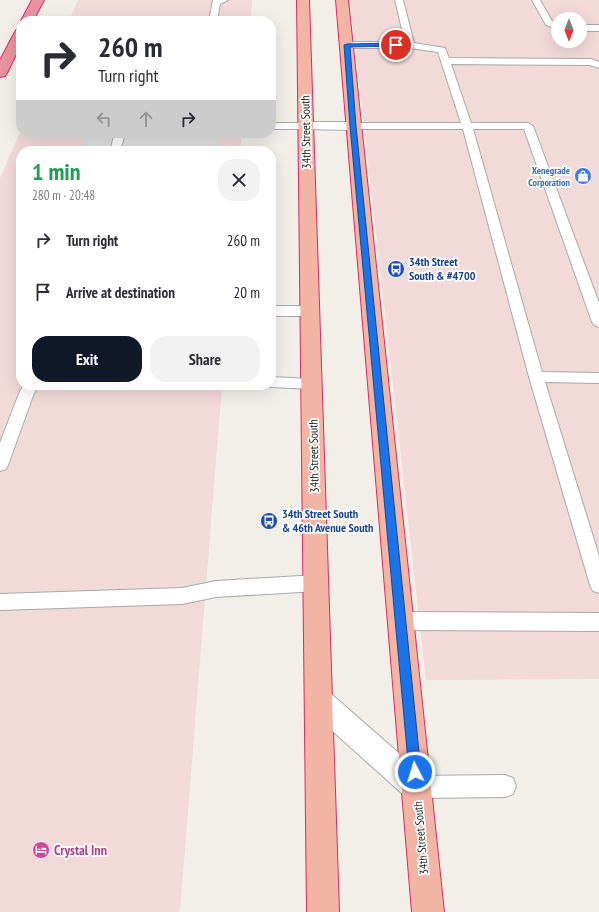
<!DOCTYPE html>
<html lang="en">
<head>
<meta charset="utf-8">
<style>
  body { margin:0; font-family:"PT Sans Narrow",sans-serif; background:#f2f2f3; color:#2b2b33; height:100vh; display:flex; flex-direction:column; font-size:15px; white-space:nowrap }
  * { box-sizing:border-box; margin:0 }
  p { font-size:13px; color:#7c7c81 }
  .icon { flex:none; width:22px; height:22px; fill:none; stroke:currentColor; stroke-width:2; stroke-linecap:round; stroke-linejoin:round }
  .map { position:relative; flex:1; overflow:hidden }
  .sheet { position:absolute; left:16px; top:146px; width:260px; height:244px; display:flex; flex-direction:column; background:#fff; border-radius:16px; box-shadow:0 4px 16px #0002 }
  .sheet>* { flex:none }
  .guide { position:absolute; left:16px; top:16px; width:260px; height:122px; border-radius:16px; box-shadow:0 4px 16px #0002; background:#fff; color:#2b2b33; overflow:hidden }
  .needle { width:26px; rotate:180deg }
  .tools { position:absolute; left:551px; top:12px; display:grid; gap:8px }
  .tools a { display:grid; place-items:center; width:36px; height:36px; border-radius:50%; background:#fff; box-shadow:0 4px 16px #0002; font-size:20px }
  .pin { position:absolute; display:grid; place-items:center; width:34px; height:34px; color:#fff; margin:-17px; border:2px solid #fff; border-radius:50%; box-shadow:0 1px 4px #0007 }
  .me { position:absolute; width:44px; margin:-22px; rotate:355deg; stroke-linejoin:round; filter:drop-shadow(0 0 3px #0008) }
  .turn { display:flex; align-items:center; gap:14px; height:84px; padding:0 16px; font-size:18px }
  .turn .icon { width:52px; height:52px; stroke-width:2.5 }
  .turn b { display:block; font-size:28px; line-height:34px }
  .lanes { display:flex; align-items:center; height:38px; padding:0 16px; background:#0003; justify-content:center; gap:20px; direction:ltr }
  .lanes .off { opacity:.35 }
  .round { display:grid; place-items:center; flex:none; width:42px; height:42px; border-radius:16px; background:#f2f2f3 }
  .headline { display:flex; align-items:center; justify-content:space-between; height:68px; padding:0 16px }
  h1 { font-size:24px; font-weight:600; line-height:30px; color:#1e9e55 }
  .cta { display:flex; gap:8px; margin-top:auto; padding:8px 16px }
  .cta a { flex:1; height:46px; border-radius:16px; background:#111827; color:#fff; font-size:16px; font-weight:600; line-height:46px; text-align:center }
  .cta a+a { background:#f2f2f3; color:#2b2b33 }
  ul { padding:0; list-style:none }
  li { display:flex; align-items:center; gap:12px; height:52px; padding:0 16px }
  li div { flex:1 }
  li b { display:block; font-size:15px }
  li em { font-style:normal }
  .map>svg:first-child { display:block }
  .commercial { fill:#f2dad9; fill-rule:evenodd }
  .parking { fill:#e2e2e2 }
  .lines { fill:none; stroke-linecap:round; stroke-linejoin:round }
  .service-casing { stroke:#a9a9a9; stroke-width:2 }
  .minor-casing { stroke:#a9a9a9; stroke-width:2 }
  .trunk-casing { stroke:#dc2a67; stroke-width:2 }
  .motorway-casing { stroke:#dc2a67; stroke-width:2 }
  .service { fill:#fff; fill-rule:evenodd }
  .minor { fill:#fff; fill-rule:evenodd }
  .trunk { fill:#f2b4a3; fill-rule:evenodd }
  .motorway { fill:#e892a2; fill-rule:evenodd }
  .route { fill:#1a73e8; stroke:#114b97 }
  .labels { text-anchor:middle; stroke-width:3.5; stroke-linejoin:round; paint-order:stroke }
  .far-shop-label { font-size:10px; font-weight:bold; fill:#366cbe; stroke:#fff; text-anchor:end }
  .street-label { font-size:12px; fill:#222; stroke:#fff }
  .transit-label { font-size:12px; font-weight:bold; fill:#164399; stroke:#fff; text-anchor:start }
  .near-hotel-label { font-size:14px; font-weight:bold; fill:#b23c85; stroke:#fff; text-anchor:start }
</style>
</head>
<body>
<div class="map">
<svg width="599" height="912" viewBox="0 0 599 912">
  <rect width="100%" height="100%" fill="#f2efe9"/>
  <!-- commercial -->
  <path class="commercial" d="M 78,0 L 252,0 L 251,21 L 69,21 Z
    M 350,0 L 599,0 L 599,679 L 426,680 ZM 558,19 L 580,19 L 580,41 L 558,41 Z
    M 21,130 L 21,133 L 242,133 L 240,151 L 21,151 L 21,385 L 222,385 L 180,912 L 0,912 L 0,178 Z"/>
  <!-- parking -->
  <path class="parking" d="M 86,133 L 222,133 L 219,151 L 80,151 Z"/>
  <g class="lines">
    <!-- service casing -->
    <g class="service-casing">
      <path id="service" d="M 213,0 L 228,0 L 220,4 L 217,21 L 209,21 Z
        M 395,0 L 403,0 L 414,43 L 445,48 L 449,58 L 591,59 L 599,62 L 599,68 L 590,65 L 451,64 L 471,123 L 528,123 L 533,126 L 599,303 L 599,327 L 594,325 L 592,322 L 524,129 L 473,129 L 542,372 L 599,373 L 599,383 L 545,382 L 599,556 L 599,593 L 593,591 L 590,585 L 529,377 L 463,129 L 353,129 L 348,126 L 353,123 L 461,123 L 438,52 L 410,48 L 347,48 L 342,45 L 347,42 L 405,42 Z
        M 532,0 L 540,0 L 552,21 L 558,23 L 558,29 L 546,25 Z
        M 580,25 L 599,25 L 599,31 L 580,31 Z
        M 271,123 L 306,123 L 311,126 L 306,129 L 271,129 Z
        M 115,133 L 125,133 L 120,151 L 110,151 Z
        M 271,306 L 310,306 L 315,308 L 317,311 L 315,314 L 310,316 L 271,316 Z
        M 271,377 L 312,379 L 317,380 L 319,384 L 317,388 L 312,389 L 271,387 L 265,385 L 271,385 Z
        M 24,385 L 39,385 L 34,393 L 8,465 L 6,469 L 0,471 L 0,443 L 20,391 Z
        M 317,575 L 323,577 L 326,583 L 323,589 L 317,591 L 216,597 L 182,604 L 0,610 L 0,594 L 182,588 L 216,581 Z
        M 400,612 L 599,613 L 599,631 L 400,630 L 393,627 L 391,621 L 393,615 Z
        M 505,775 L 513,778 L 516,786 L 513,794 L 505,797 L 416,798 L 408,795 L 405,787 L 408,779 L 416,776 Z"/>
    </g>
    <!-- minor casing -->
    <g class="minor-casing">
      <path id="minor" d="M 306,122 L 353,122 L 358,123 L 360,126 L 358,129 L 353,130 L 301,129 L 299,126 L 301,123 Z
        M 319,688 L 329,692 L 426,777 L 431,787 L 426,797 L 416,802 L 406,797 L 309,710 L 305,701 L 309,692 Z"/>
    </g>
    <!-- trunk casing -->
    <g class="trunk-casing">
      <path id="trunk" d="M 297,0 L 309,0 L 339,912 L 307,912 Z
        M 336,0 L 348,0 L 444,912 L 412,912 Z"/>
    </g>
    <!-- motorway casing -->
    <g class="motorway-casing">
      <path id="motorway" d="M 32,0 L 44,0 L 33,21 L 21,21 Z
        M 21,28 L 21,44 L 7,73 L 5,76 L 0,77 L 0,60 L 15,32 L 17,29 Z"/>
    </g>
    <!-- service -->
    <use href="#service" class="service"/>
    <!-- minor -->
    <use href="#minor" class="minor"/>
    <!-- trunk -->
    <use href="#trunk" class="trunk"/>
    <!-- motorway -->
    <use href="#motorway" class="motorway"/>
  </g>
  <!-- route -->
  <path class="route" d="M 396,43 L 397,44 L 397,46 L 350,47 L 356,126 L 421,772 L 419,776 L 415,778 L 410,776 L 409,772 L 350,126 L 344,45 L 347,44 Z"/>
  <!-- icons -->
  <defs>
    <g id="shop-disc" transform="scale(0.9)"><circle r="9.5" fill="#3f7fe0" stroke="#fff"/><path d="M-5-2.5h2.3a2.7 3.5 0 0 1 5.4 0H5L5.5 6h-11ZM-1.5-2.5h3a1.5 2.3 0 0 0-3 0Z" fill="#fff"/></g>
    <g id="bus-disc" transform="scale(0.9)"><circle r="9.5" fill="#1a4fb4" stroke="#fff"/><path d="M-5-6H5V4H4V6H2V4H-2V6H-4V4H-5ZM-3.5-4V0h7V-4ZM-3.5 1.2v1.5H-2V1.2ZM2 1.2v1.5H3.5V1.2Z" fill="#fff"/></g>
    <g id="hotel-disc" transform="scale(0.9)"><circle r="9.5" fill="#d1479c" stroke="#fff"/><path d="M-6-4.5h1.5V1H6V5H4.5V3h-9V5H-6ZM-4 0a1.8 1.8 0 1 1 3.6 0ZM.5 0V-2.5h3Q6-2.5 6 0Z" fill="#fff"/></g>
  </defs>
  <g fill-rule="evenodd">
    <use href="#shop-disc" x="583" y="176"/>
    <use href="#bus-disc" x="396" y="269"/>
    <use href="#bus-disc" x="269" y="521"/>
    <use href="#hotel-disc" x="41" y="850"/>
  </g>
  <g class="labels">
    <!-- far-shop labels -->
    <g class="far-shop-label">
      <text x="570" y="174">Xenegrade<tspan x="570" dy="12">Corporation</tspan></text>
    </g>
    <!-- street labels -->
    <g class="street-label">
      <text transform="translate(306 132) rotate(-91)" y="4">34th Street South</text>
      <text transform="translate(314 456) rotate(-91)" y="4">34th Street South</text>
      <text transform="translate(421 838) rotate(-95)" y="4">34th Street South</text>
    </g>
    <!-- transit labels -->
    <g class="transit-label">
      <text x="409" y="266">34th Street<tspan x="409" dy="14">South &amp; #4700</tspan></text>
      <text x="282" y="518">34th Street South<tspan x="282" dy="14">&amp; 46th Avenue South</tspan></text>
    </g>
    <!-- near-hotel labels -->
    <g class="near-hotel-label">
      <text x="54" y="855">Crystal Inn</text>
    </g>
  </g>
</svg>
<div class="tools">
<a><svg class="needle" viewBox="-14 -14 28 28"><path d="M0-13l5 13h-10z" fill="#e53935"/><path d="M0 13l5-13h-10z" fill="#7c7c81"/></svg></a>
</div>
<div class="pin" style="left:396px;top:45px;background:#d93025"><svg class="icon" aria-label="arrive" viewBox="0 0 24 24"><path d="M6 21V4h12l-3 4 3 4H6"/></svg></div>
<svg class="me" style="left:415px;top:772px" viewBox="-20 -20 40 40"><circle r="17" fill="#1a73e8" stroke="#fff" stroke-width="3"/><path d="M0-11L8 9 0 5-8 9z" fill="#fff"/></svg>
<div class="guide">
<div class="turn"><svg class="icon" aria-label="right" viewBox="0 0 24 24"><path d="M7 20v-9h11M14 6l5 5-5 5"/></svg><div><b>260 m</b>Turn right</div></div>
<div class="lanes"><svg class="icon off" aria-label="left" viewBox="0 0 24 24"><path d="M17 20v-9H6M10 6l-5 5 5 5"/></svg><svg class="icon off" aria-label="ahead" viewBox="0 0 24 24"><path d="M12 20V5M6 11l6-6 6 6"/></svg><svg class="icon" aria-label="right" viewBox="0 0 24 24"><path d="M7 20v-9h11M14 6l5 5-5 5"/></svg></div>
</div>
<section class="sheet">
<div class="headline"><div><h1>1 min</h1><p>280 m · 20:48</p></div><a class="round"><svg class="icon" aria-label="close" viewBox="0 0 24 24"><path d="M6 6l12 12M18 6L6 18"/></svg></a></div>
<ul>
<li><svg class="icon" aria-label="right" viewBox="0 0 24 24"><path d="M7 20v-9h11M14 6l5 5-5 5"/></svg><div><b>Turn right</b></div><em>260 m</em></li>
<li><svg class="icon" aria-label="arrive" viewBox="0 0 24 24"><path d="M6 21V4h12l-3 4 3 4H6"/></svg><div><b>Arrive at destination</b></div><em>20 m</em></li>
</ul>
<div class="cta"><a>Exit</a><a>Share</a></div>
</section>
</div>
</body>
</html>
